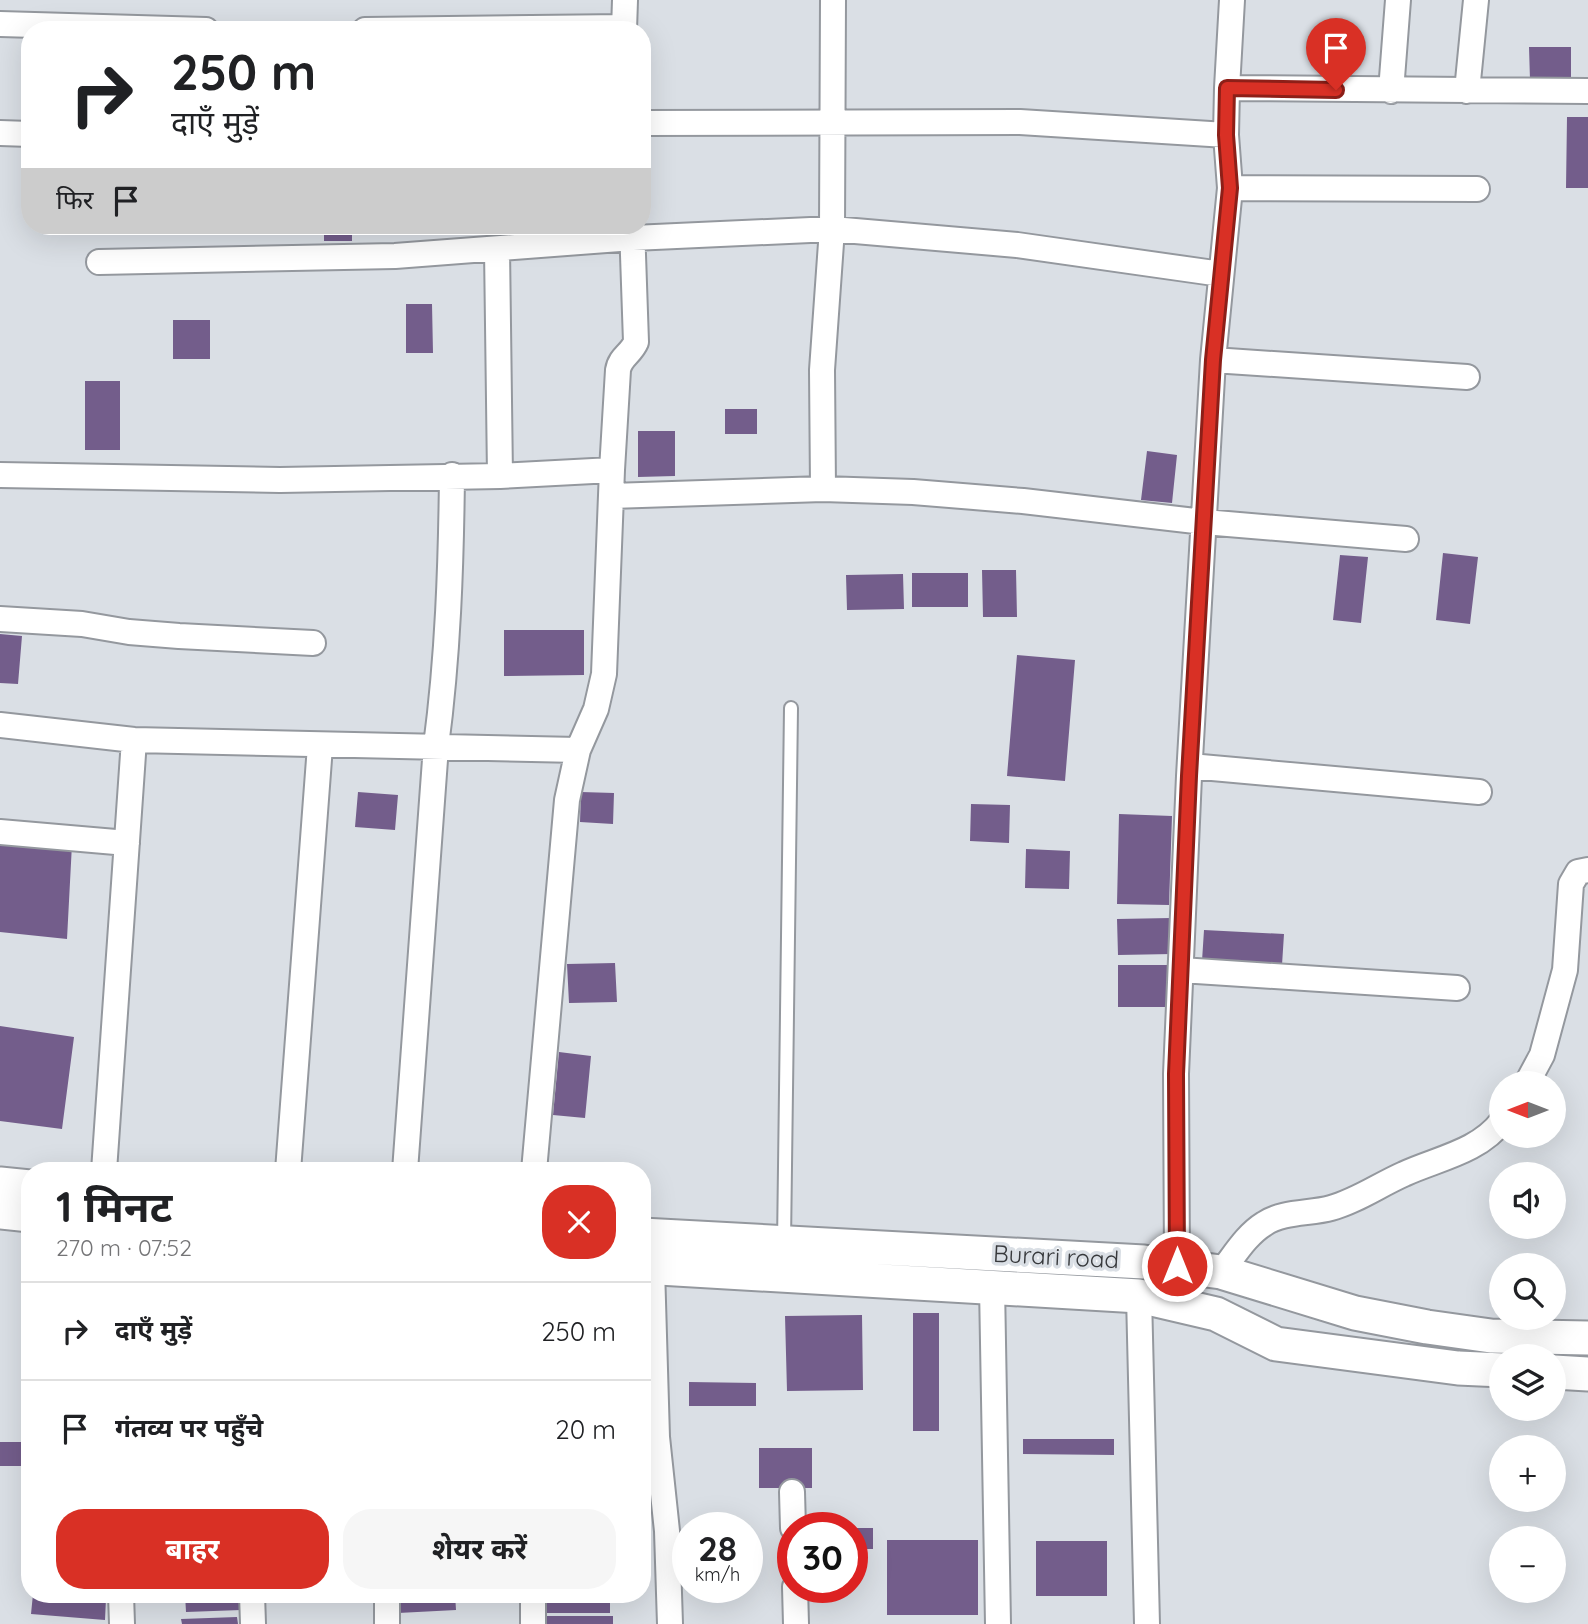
<!DOCTYPE html>
<html lang="hi">
<head>
<meta charset="utf-8">
<style>
  body { margin:0; font-family:Quicksand,"Noto Sans Devanagari",sans-serif; background:#f6f6f6; color:#202124; height:100vh; display:flex; flex-direction:column; font-size:26px; white-space:nowrap }
  * { box-sizing:border-box; margin:0 }
  p { font-size:23px; color:#757577 }
  .icon { flex:none; width:38px; height:38px; fill:none; stroke:currentColor; stroke-width:2; stroke-linecap:round; stroke-linejoin:round }
  .map { position:relative; flex:1; overflow:hidden }
  .drawer { position:absolute; left:21px; top:1162px; width:630px; height:441px; display:flex; flex-direction:column; background:#fff; border-radius:28px; box-shadow:0 7px 28px #0002 }
  .drawer>* { flex:none }
  .guide { position:absolute; left:21px; top:21px; width:630px; height:214px; border-radius:28px; box-shadow:0 7px 28px #0002; background:#fff; color:#202124; overflow:hidden }
  .needle { width:46px; rotate:270deg }
  .tools { position:absolute; left:1489px; top:1071px; display:grid; gap:14px }
  .tools a { display:grid; place-items:center; width:77px; height:77px; border-radius:50%; background:#fff; box-shadow:0 7px 28px #0002; font-size:35px }
  .speed { position:absolute; left:672px; top:1512px; display:flex; gap:14px; font-size:35px; font-weight:700; text-align:center }
  .speed>* { display:grid; place-content:center; width:91px; height:91px; border-radius:50%; background:#fff; box-shadow:0 7px 28px #0002; line-height:1 }
  .speed small { font-size:18px; font-weight:400 }
  .speed .limit { border:10px solid #d22; background:#fff; color:#111 }
  .pin { position:absolute; display:grid; place-items:center; width:60px; height:60px; color:#fff; margin:-72px -30px; border-radius:50% 50% 50% 0; rotate:-45deg; box-shadow:0 0 7px #0007 }
  .pin .icon { rotate:45deg }
  .me { position:absolute; width:77px; margin:-38px; rotate:0deg; stroke-linejoin:round; filter:drop-shadow(0 0 5px #0008) }
  .turn { display:flex; align-items:center; gap:24px; height:147px; padding:0 35px; font-size:32px }
  .turn .icon { width:91px; height:91px; stroke-width:2.5 }
  .turn b { display:block; font-size:49px; line-height:60px }
  .then { display:flex; align-items:center; height:66px; padding:0 35px; background:#0003; gap:14px; font-size:26px }
  .round { display:grid; place-items:center; flex:none; width:74px; height:74px; border-radius:28px; background:#f6f6f6 }
  .head { display:flex; align-items:center; justify-content:space-between; height:119px; padding:0 35px }
  h1 { font-size:42px; font-weight:700; line-height:52px }
  .cta { display:flex; gap:14px; margin-top:auto; padding:14px 35px }
  .cta a { flex:1; height:80px; border-radius:28px; background:#d93025; color:#fff; font-size:28px; font-weight:700; line-height:80px; text-align:center }
  .cta a+a { background:#f6f6f6; color:#202124 }
  ul { padding:0; list-style:none }
  li { display:flex; align-items:center; gap:21px; height:98px; padding:0 35px; border-top:2px solid #e0e0e0 }
  li div { flex:1 }
  li b { display:block; font-size:26px }
  li em { font-style:normal }
  .map>svg:first-child { display:block }
  .building { fill:#735d8b }
  .lines { fill:none; stroke-linecap:round; stroke-linejoin:round }
  .service-casing { stroke:#94989e; stroke-width:16 }
  .minor-casing { stroke:#94989e; stroke-width:28 }
  .secondary-casing { stroke:#94989e; stroke-width:37 }
  .service { stroke:#fff; stroke-width:12 }
  .minor { stroke:#fff; stroke-width:24 }
  .secondary { stroke:#fff; stroke-width:33 }
  .route-casing { stroke:#8d1f18; stroke-width:18 }
  .route { stroke:#d93025; stroke-width:12 }
  .labels { text-anchor:middle; stroke-width:7; stroke-linejoin:round; paint-order:stroke }
  .street-label { font-size:24px; fill:#37393c; stroke:#dadfe5 }
</style>
</head>
<body>
<div class="map">
<svg width="1588" height="1624" viewBox="0 0 1588 1624">
  <rect width="100%" height="100%" fill="#dadfe5"/>
  <!-- building -->
  <path class="building" d="M 1529,47 L 1571,47 L 1571,79 L 1530,80 Z
    M 1567,117 L 1588,117 L 1588,188 L 1566,188 Z
    M 324,226 L 352,226 L 352,241 L 324,241 Z
    M 406,304 L 432,304 L 433,353 L 406,353 Z
    M 173,320 L 210,320 L 210,359 L 173,359 Z
    M 85,381 L 120,381 L 120,450 L 85,450 Z
    M 725,409 L 757,409 L 757,434 L 725,434 Z
    M 638,431 L 675,431 L 675,476 L 638,477 Z
    M 1147,451 L 1177,455 L 1172,503 L 1141,500 Z
    M 1443,553 L 1478,557 L 1470,624 L 1436,620 Z
    M 1340,555 L 1368,557 L 1361,623 L 1333,620 Z
    M 982,570 L 1016,570 L 1017,617 L 983,617 Z
    M 912,573 L 968,573 L 968,607 L 912,607 Z
    M 903,574 L 904,609 L 847,610 L 846,575 Z
    M 504,630 L 584,630 L 584,675 L 504,676 Z
    M 0,634 L 22,636 L 18,684 L 0,683 Z
    M 1017,655 L 1075,660 L 1065,781 L 1007,776 Z
    M 358,792 L 398,795 L 395,830 L 355,827 Z
    M 581,792 L 614,793 L 613,824 L 580,822 Z
    M 971,804 L 1010,805 L 1009,843 L 970,841 Z
    M 1119,814 L 1172,816 L 1169,905 L 1117,904 Z
    M 0,840 L 72,844 L 67,939 L 0,932 Z
    M 1026,849 L 1070,851 L 1069,889 L 1025,888 Z
    M 1171,918 L 1172,954 L 1118,955 L 1117,919 Z
    M 1204,930 L 1284,934 L 1282,965 L 1202,961 Z
    M 615,963 L 617,1002 L 569,1003 L 567,964 Z
    M 1118,965 L 1172,965 L 1172,1007 L 1118,1007 Z
    M 0,1026 L 74,1037 L 62,1129 L 0,1121 Z
    M 559,1052 L 591,1056 L 585,1118 L 553,1115 Z
    M 913,1313 L 939,1313 L 939,1431 L 913,1431 Z
    M 862,1315 L 863,1390 L 787,1391 L 785,1316 Z
    M 689,1382 L 756,1383 L 756,1406 L 689,1406 Z
    M 1023,1439 L 1114,1439 L 1114,1455 L 1023,1454 Z
    M 0,1442 L 30,1442 L 30,1466 L 0,1466 Z
    M 759,1448 L 812,1448 L 812,1488 L 759,1488 Z
    M 852,1528 L 873,1528 L 873,1549 L 852,1549 Z
    M 887,1540 L 978,1540 L 978,1615 L 887,1615 Z
    M 1036,1541 L 1107,1541 L 1107,1596 L 1036,1596 Z
    M 33,1594 L 106,1598 L 105,1620 L 31,1614 Z
    M 185,1594 L 241,1594 L 241,1610 L 186,1612 Z
    M 397,1594 L 455,1594 L 456,1610 L 398,1613 Z
    M 543,1594 L 610,1594 L 610,1613 L 543,1613 Z
    M 546,1616 L 613,1616 L 613,1624 L 546,1624 Z
    M 237,1617 L 238,1624 L 182,1624 L 181,1619 Z"/>
  <g class="lines">
    <!-- service casing -->
    <g class="service-casing">
      <path id="service" d="M 784,1243 L 791,708"/>
    </g>
    <!-- minor casing -->
    <g class="minor-casing">
      <path id="minor" d="M 0,24 L 206,30
        M 365,30 L 624,27
        M 624,30 L 625,0
        M 1227,88 L 1588,91
        M 1391,91 L 1398,0
        M 1467,91 L 1476,0
        M 642,123 L 1020,122 L 1226,135
        M 0,133 L 30,134
        M 1230,188 L 1477,189
        M 497,249 L 500,476
        M 99,262 L 395,256 L 633,238 L 832,229 L 1017,245 L 1221,274
        M 1213,360 L 1467,377
        M 0,475 L 280,480 L 500,476 L 612,470
        M 823,489 L 913,492 L 1023,501 L 1204,522 L 1406,539
        M 611,496 L 823,489 L 822,370 L 832,229 L 833,0
        M 0,619 L 82,624 L 129,632 L 179,636 L 313,643
        M 0,725 L 134,740 L 578,750
        M 1190,766 L 1479,792
        M 0,832 L 127,843
        M 1181,970 L 1457,988
        M 1527,1083 L 1542,1055 L 1565,970 L 1571,884 L 1578,872 L 1588,870
        M 104,1171 L 134,740
        M 288,1171 L 320,746
        M 405,1171 L 436,746 C 448,656 451,566 452,475
        M 534,1171 L 567,800 L 578,750 L 596,709 L 604,674 L 612,470 L 618,370 C 620,357 631,354 636,342 L 632,226
        M 1177,1266 L 1176,1074 L 1189,776 L 1213,360 L 1230,188 L 1226,135 L 1227,88 L 1232,0
        M 652,1268 L 657,1437 L 667,1531 L 670,1624
        M 1221,1272 C 1234,1256 1246,1235 1264,1224 C 1283,1211 1310,1214 1331,1208 C 1357,1201 1379,1185 1404,1174 C 1436,1159 1479,1152 1502,1121
        M 992,1286 L 998,1624
        M 1139,1296 L 1147,1624
        M 792,1492 L 793,1528
        M 795,1587 L 796,1624
        M 121,1594 L 122,1624
        M 252,1594 L 253,1624
        M 387,1594 L 387,1624
        M 533,1594 L 533,1624"/>
    </g>
    <!-- secondary casing -->
    <g class="secondary-casing">
      <path id="secondary" d="M 0,1184 L 30,1187
        M 0,1212 L 30,1215
        M 642,1235 L 1144,1262 L 1221,1272 L 1355,1313 L 1427,1327 L 1491,1336 L 1588,1338
        M 642,1267 L 1139,1296 L 1216,1314 L 1276,1344 L 1458,1368 L 1502,1370
        M 1554,1372 L 1588,1374"/>
    </g>
    <!-- service -->
    <use href="#service" class="service"/>
    <!-- minor -->
    <use href="#minor" class="minor"/>
    <!-- secondary -->
    <use href="#secondary" class="secondary"/>
  </g>
  <g class="lines">
    <!-- route casing -->
    <g class="route-casing">
      <path id="route" d="M 1177,1266 L 1176,1074 L 1189,776 L 1213,360 L 1230,188 L 1226,135 L 1227,88 L 1336,90"/>
    </g>
    <!-- route -->
    <use href="#route" class="route"/>
  </g>
  <g class="labels">
    <!-- street labels -->
    <g class="street-label">
      <text transform="translate(1056 1257) rotate(3)" y="8">Burari road</text>
    </g>
  </g>
</svg>
<div class="tools">
<a><svg class="needle" viewBox="-14 -14 28 28"><path d="M0-13l5 13h-10z" fill="#e53935"/><path d="M0 13l5-13h-10z" fill="#757577"/></svg></a>
<a><svg class="icon" aria-label="sound" viewBox="0 0 24 24"><path d="M4 9h4l5-4v14l-5-4H4zM17 9q2 3 0 6"/></svg></a>
<a><svg class="icon" aria-label="search" viewBox="0 0 24 24"><circle cx="10" cy="10" r="6"/><path d="M15 15l6 6"/></svg></a>
<a><svg class="icon" aria-label="layers" viewBox="0 0 24 24"><path d="M12 4l9 5-9 5-9-5zM3 14l9 5 9-5"/></svg></a>
<a>+</a>
<a>−</a>
</div>
<div class="speed"><div>28<small>km/h</small></div><div class="limit">30</div></div>
<div class="pin" style="left:1336px;top:90px;background:#d93025"><svg class="icon" aria-label="arrive" viewBox="0 0 24 24"><path d="M6 21V4h12l-3 4 3 4H6"/></svg></div>
<svg class="me" style="left:1177px;top:1266px" viewBox="-20 -20 40 40"><circle r="17" fill="#d93025" stroke="#fff" stroke-width="3"/><path d="M0-11L8 9 0 5-8 9z" fill="#fff"/></svg>
<div class="guide">
<div class="turn"><svg class="icon" aria-label="right" viewBox="0 0 24 24"><path d="M7 20v-9h11M14 6l5 5-5 5"/></svg><div><b>250 m</b>दाएँ मुड़ें</div></div>
<div class="then">फिर<svg class="icon" aria-label="arrive" viewBox="0 0 24 24"><path d="M6 21V4h12l-3 4 3 4H6"/></svg></div>
</div>
<section class="drawer">
<div class="head"><div><h1>1 मिनट</h1><p>270 m · 07:52</p></div><a class="round" style="background:#d93025;color:#fff"><svg class="icon" aria-label="close" viewBox="0 0 24 24"><path d="M6 6l12 12M18 6L6 18"/></svg></a></div>
<ul>
<li><svg class="icon" aria-label="right" viewBox="0 0 24 24"><path d="M7 20v-9h11M14 6l5 5-5 5"/></svg><div><b>दाएँ मुड़ें</b></div><em>250 m</em></li>
<li><svg class="icon" aria-label="arrive" viewBox="0 0 24 24"><path d="M6 21V4h12l-3 4 3 4H6"/></svg><div><b>गंतव्य पर पहुँचे</b></div><em>20 m</em></li>
</ul>
<div class="cta"><a>बाहर</a><a>शेयर करें</a></div>
</section>
</div>
</body>
</html>
